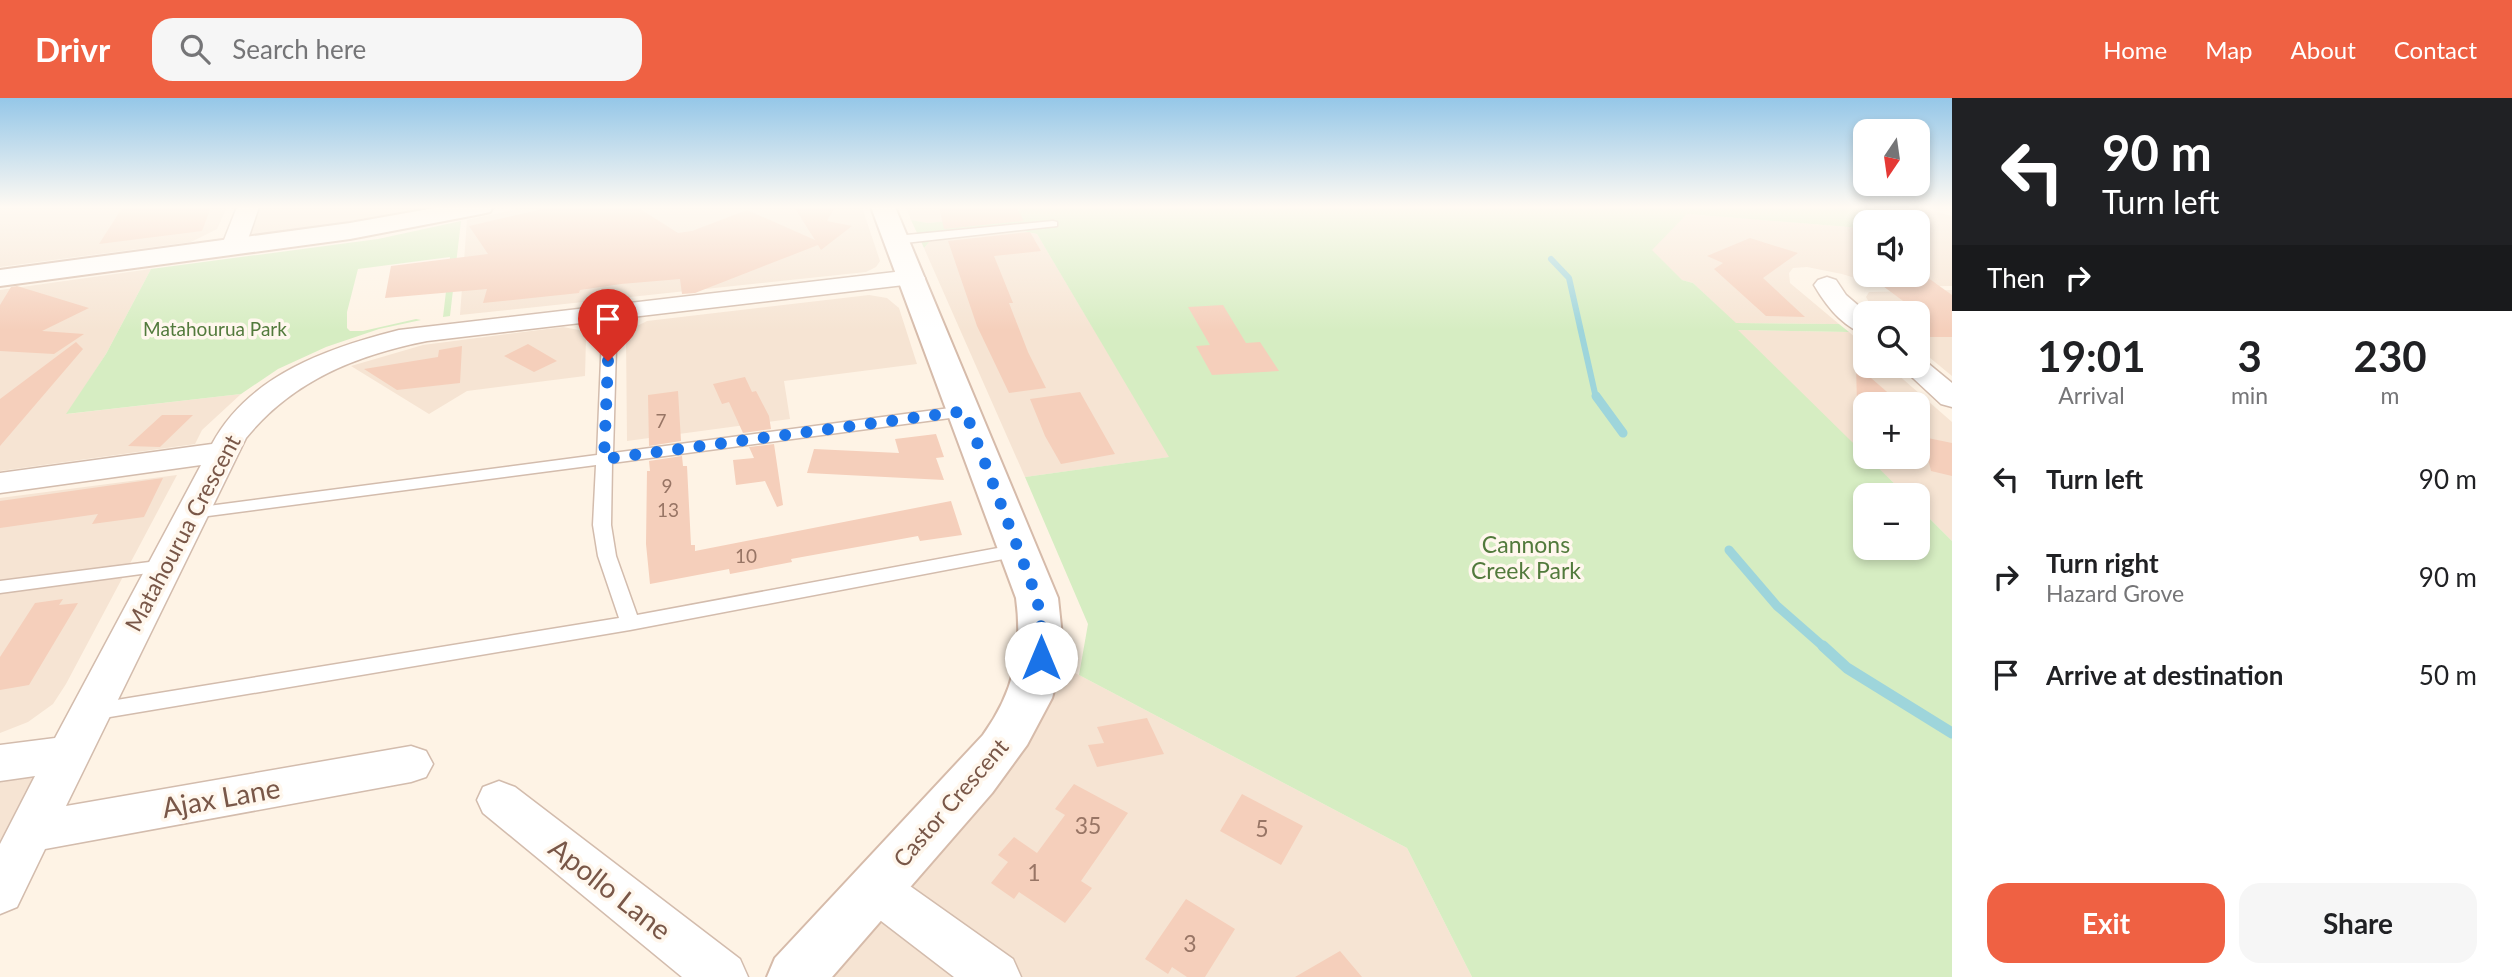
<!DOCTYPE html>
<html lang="en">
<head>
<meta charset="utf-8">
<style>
  body { margin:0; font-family:Lato,sans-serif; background:#f6f6f6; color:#202124; height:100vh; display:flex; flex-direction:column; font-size:26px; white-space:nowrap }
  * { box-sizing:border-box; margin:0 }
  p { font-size:23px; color:#757577 }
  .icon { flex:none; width:38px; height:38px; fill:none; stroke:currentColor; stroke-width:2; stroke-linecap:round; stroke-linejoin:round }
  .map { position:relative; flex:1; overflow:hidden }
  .details { display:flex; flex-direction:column; background:#fff; width:560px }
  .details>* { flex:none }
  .hud { background:#202124; color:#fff; overflow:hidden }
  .needle { width:46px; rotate:193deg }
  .buttons { position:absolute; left:1853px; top:21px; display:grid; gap:14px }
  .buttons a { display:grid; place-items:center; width:77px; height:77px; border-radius:14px; background:#fff; box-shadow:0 4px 10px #0003; font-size:35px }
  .pin { position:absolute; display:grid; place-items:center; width:60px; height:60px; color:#fff; margin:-72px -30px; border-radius:50% 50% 50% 0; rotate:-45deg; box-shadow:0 0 7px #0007 }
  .pin .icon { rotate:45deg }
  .me { position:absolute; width:77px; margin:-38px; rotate:0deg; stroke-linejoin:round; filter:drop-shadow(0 0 5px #0008) }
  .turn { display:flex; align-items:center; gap:24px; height:147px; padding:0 35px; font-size:32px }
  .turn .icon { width:91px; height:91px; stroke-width:2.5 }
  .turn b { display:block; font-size:49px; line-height:60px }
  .then { display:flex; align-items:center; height:66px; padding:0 35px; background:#0003; gap:14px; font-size:26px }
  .eta { display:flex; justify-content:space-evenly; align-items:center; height:119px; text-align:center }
  .eta b { font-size:42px; font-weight:700; line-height:49px }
  .action { display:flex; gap:14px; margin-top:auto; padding:14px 35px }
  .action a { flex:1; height:80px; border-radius:21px; background:#ef6143; color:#fff; font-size:28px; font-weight:700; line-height:80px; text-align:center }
  .action a+a { background:#f6f6f6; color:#202124 }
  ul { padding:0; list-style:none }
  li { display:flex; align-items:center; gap:21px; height:98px; padding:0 35px }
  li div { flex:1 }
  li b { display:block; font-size:26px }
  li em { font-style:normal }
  header { display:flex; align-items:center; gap:42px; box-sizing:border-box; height:98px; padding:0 35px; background:#ef6143; color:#fff }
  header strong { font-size:33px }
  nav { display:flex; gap:38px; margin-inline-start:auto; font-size:24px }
  .search { width:490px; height:63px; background:#f6f6f6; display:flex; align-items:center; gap:18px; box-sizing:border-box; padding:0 24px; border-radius:21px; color:#757577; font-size:26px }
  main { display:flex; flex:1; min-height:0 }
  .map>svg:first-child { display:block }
  .residential { fill:#f6e4d3 }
  .green { fill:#d6edc2 }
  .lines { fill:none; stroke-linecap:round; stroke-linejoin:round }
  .stream-far2 { stroke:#9ed5db; stroke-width:6 }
  .stream-far1 { stroke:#9ed5db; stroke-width:9 }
  .stream { stroke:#9ed5db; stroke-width:11 }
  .building { fill:#f5cfbb }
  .lane-casing { stroke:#d3bcad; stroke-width:3 }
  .street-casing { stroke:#d3bcad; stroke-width:3 }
  .secondary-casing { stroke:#d6bbaa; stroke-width:4 }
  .lane { fill:#fff; fill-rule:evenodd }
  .street { fill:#fff; fill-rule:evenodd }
  .secondary { fill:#fff; fill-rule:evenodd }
  .route { stroke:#1a73e8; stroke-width:12; stroke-dasharray:0 21.6 }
  .labels { text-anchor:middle; stroke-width:7; stroke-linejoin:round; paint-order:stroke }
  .far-park-label { font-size:19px; fill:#527a3c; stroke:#fff7ed }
  .number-label { font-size:19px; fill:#987565 }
  .street-label { font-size:23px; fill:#795748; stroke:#fff7ed }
  .park-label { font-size:23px; fill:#527a3c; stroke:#fff7ed }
  .near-number-label { font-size:23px; fill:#987565 }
  .near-street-label { font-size:28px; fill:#795748; stroke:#fff7ed }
</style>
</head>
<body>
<header>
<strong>Drivr</strong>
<div class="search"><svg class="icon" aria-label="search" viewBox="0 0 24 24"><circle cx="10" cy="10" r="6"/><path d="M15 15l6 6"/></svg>Search here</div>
<nav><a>Home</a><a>Map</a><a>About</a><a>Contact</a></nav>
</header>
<main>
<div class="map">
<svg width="1952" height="879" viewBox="0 0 1952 879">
  <rect width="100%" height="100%" fill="#fef3e5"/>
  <!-- residential -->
  <path class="residential" d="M 0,109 L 227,109 L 217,131 L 191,144 L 0,169 Z
    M 248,109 L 481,109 L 422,121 L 234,147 Z
    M 526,109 L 862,109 L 880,163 L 876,169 L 866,174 L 460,217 L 467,122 Z
    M 906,109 L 1017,109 L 1020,113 L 1010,117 L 928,125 L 911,122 Z
    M 1881,109 L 1918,109 L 1952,118 L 1952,188 L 1866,189 L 1855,180 L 1842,176 L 1807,169 L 1793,170 L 1789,175 L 1790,185 L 1839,226 L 1735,225 L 1693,185 L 1634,169 L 1687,116 L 1861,130 L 1865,125 L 1866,177 L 1918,177 L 1918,124 L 1867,124 Z
    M 1023,133 L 1037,136 L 1170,359 L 1025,379 L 924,150 L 930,143 Z
    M 151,171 L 106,256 L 67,316 L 241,296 L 202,332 L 195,346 L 0,373 L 0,192 Z
    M 1952,192 L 1952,278 L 1918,250 L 1918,215 L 1875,215 L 1866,199 L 1869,194 Z
    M 869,197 L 887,200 L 899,210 L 917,266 L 784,283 L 790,321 L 627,343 L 626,237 L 633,230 L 647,223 Z
    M 563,229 L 579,232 L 586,240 L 585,278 L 467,293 L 429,316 L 351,268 L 423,247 Z
    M 1737,232 L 1849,234 L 1865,248 L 1866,268 L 1888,268 L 1952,324 L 1952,443 L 1918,409 L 1918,397 L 1906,397 L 1867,359 L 1918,359 L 1918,306 L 1866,306 L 1865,358 Z
    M 177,377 L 66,586 L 53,606 L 28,624 L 0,635 L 0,400 Z
    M 1041,560 L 1079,577 L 1407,750 L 1472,879 L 795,879 L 876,791 Z
    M 68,656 L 0,794 L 0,665 Z"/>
  <!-- green -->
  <path class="green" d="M 1017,109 L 1881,109 L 1861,130 L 1687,116 L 1652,152 L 1682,182 L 1693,185 L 1736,225 L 1839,226 L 1849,234 L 1738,232 L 1906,397 L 1866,397 L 1866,450 L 1918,450 L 1918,409 L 1952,443 L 1952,879 L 1472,879 L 1407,750 L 1079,577 L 1088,526 L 1025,379 L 1169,359 L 1037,136 L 1023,133 L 930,143 L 924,150 L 911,122 L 928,125 L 1010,117 L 1020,113 Z
    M 461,123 L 450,218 L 443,219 L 450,159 L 358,171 L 347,214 L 347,230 L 350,233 L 363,233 L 416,221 L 421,222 L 379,231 L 326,249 L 278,271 L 241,296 L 66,316 L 106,256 L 151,171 L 378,141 Z"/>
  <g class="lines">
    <!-- stream-far2 -->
    <path class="stream-far2" d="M 1551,161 L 1569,180 L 1596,300"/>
    <!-- stream-far1 -->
    <path class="stream-far1" d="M 1596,298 L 1623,335
      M 1729,452 L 1777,508 L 1825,550"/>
    <!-- stream -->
    <path class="stream" d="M 1823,548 L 1847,570 L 1952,635"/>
  </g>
  <!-- building -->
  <path class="building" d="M 131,109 L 211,109 L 202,133 L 99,146 L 122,110 Z
    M 552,109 L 637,109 L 678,135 L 692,133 L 747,112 L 815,142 L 794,109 L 835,109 L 827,123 L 852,128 L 821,152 L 818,147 L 695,195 L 682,196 L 680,181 L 621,186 L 580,192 L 579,195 L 483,205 L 487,191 L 385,200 L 391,168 L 488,156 L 469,128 Z
    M 939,109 L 1016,109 L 1024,123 L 944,131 Z
    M 1030,134 L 1041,153 L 994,158 L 1013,205 L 1009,205 L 1028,254 L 1046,290 L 1009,295 L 977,228 L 948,143 Z
    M 1750,140 L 1798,155 L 1763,180 L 1805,219 L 1766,218 L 1714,171 L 1723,165 L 1707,158 Z
    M 1868,177 L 1924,177 L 1952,197 L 1952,239 L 1928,239 L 1918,231 L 1918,214 Z
    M 17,188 L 89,210 L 42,233 L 84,236 L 54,256 L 0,253 L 0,207 L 11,189 Z
    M 1223,207 L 1246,245 L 1260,244 L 1279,273 L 1212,277 L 1196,248 L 1210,247 L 1188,209 Z
    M 76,244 L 83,251 L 0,348 L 0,301 Z
    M 528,246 L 557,263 L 534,274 L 504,258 Z
    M 462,248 L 460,285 L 397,292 L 364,271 L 438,259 L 439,252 Z
    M 1856,267 L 1901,306 L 1857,306 Z
    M 745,279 L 752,294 L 756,293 L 769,318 L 771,331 L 743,335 L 729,304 L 722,306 L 713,286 Z
    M 678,293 L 681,343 L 649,348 L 648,297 Z
    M 1080,294 L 1115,356 L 1061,366 L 1045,338 L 1030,301 Z
    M 162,317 L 193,317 L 160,349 L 128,348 Z
    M 936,336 L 944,359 L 936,360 L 944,382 L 807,375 L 814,351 L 899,355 L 895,341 Z
    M 1923,339 L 1952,345 L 1952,378 L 1931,373 Z
    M 774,346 L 783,407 L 777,409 L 765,383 L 736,387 L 733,362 L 754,360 L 749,349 Z
    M 682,358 L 683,368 L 687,368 L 691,447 L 695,447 L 695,453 L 951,403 L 962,437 L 920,443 L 918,438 L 791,461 L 792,464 L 730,476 L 729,471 L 650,486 L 646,446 L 647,373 L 650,373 L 649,363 Z
    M 163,380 L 144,419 L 92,426 L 98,416 L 0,430 L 0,403 Z
    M 63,501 L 59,507 L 78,505 L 29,587 L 0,592 L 0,559 L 35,505 Z
    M 1147,620 L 1164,656 L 1097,669 L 1088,647 L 1104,645 L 1097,629 Z
    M 1074,686 L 1128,715 L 1081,783 L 1092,790 L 1065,825 L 1019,794 L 1014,801 L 991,785 L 1008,764 L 998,757 L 1014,739 L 1037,755 L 1065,717 L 1055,711 Z
    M 1242,696 L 1303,728 L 1281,767 L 1220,733 Z
    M 1186,801 L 1235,831 L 1205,879 L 1187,879 L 1172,869 L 1168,876 L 1145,861 Z
    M 1340,853 L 1362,879 L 1295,879 Z"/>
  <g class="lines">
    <!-- lane casing -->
    <g class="lane-casing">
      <path id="lane" d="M 1053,123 L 1057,124 L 1057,128 L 896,146 L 890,142 L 896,138 Z
        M 610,210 L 617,214 L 613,355 L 965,308 L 973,313 L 965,318 L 612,365 L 611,427 L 616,458 L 637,517 L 1019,446 L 1028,452 L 1019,458 L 630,532 L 92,622 L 85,620 L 82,614 L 85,608 L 92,606 L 619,520 L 598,458 L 593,427 L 596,367 L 193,420 L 184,415 L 193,410 L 597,357 L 603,214 Z
        M 165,462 L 171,464 L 174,468 L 171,472 L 0,495 L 0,483 Z"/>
    </g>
    <!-- street casing -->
    <g class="street-casing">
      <path id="street" d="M 237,109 L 259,109 L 246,147 L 242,152 L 234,154 L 226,152 L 222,147 Z
        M 912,172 L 921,175 L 925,180 L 921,185 L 427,243 C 356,257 292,283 246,340 L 66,708 L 411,648 L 426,653 L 433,666 L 426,679 L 411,684 L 45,751 L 17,809 L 0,816 L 0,746 L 35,678 L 0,683 L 0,647 L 55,640 L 201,367 L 0,395 L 0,375 L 212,346 C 249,277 328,250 399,232 Z
        M 1827,179 L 1836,182 L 1846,197 L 1867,215 L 1866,236 C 1843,230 1825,206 1814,187 L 1818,182 Z
        M 1918,260 L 1924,262 L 1952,285 L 1952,309 L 1941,306 L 1900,268 L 1918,268 Z
        M 499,683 L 515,689 L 740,861 L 748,879 L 682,879 L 483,715 L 477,702 L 483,689 Z
        M 876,769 L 893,776 L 1013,861 L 1021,879 L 954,879 L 859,806 L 852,791 L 859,776 Z"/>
    </g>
    <!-- secondary casing -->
    <g class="secondary-casing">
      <path id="secondary" d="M 440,109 L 493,109 L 490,114 L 481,116 L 350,141 L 0,188 L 0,172 L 350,125 Z
        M 871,109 L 895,109 L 1058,500 L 1062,538 L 1059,575 L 1052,600 L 1027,647 L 992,695 L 832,879 L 767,879 L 775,860 L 983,637 C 1014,594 1023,552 1016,500 Z"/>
    </g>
    <!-- lane -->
    <use href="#lane" class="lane"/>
    <!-- street -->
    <use href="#street" class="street"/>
    <!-- secondary -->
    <use href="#secondary" class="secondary"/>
  </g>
  <!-- sky -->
  <linearGradient id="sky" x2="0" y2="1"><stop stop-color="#95c7e8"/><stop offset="0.47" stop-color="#fffaf3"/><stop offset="1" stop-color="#fffaf3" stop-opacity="0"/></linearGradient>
  <rect width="1952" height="232" fill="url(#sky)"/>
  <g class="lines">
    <!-- route -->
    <path class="route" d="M 608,263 L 604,361 L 965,313 L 1037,500 L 1041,525 L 1041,560"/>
  </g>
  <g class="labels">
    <!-- far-park labels -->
    <g class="far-park-label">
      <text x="215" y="238">Matahourua Park</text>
    </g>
    <!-- number labels -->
    <g class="number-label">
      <text x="661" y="330">7</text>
      <text x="667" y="395">9</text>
      <text x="668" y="419">13</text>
      <text x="746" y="465">10</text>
    </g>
    <!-- street labels -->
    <g class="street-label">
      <text transform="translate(183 435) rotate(-62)" y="8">Matahourua Crescent</text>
      <text transform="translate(951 705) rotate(-49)" y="8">Castor Crescent</text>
    </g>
    <!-- park labels -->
    <g class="park-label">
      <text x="1526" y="455">Cannons<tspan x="1526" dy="26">Creek Park</tspan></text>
    </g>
    <!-- near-number labels -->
    <g class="near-number-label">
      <text x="1088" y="736">35</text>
      <text x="1262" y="739">5</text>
      <text x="1034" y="783">1</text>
      <text x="1190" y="854">3</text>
    </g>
    <!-- near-street labels -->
    <g class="near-street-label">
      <text transform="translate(221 700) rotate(-10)" y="10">Ajax Lane</text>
      <text transform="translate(610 791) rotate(38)" y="10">Apollo Lane</text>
    </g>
  </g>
</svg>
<div class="buttons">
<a><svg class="needle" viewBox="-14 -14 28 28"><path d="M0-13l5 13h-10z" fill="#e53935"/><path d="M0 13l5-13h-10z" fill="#757577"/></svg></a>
<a><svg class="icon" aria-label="sound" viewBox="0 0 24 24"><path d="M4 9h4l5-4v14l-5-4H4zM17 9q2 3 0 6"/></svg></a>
<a><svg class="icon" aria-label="search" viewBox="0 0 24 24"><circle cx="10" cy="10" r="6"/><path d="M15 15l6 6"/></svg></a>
<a>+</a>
<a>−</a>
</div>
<div class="pin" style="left:608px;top:263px;background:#d93025"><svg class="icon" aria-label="arrive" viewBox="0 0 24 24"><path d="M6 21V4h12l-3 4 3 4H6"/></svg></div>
<svg class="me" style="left:1041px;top:560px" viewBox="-20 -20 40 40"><circle r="19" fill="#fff"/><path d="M0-13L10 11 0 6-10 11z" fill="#1a73e8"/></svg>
</div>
<section class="details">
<div class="hud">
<div class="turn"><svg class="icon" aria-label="left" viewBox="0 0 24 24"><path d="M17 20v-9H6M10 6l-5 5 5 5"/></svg><div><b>90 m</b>Turn left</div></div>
<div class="then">Then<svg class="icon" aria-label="right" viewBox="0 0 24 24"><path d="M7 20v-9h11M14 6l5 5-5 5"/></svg></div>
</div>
<div class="eta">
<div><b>19:01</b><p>Arrival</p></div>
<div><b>3</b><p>min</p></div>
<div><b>230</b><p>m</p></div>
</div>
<ul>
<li><svg class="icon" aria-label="left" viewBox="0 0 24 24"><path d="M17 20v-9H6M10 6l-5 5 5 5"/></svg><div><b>Turn left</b></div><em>90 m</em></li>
<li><svg class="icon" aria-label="right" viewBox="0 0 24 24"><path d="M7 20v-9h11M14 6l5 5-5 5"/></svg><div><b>Turn right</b><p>Hazard Grove</p></div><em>90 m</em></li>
<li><svg class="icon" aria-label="arrive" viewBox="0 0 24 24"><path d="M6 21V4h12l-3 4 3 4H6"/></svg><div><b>Arrive at destination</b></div><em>50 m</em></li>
</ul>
<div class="action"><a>Exit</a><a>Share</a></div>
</section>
</main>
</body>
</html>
